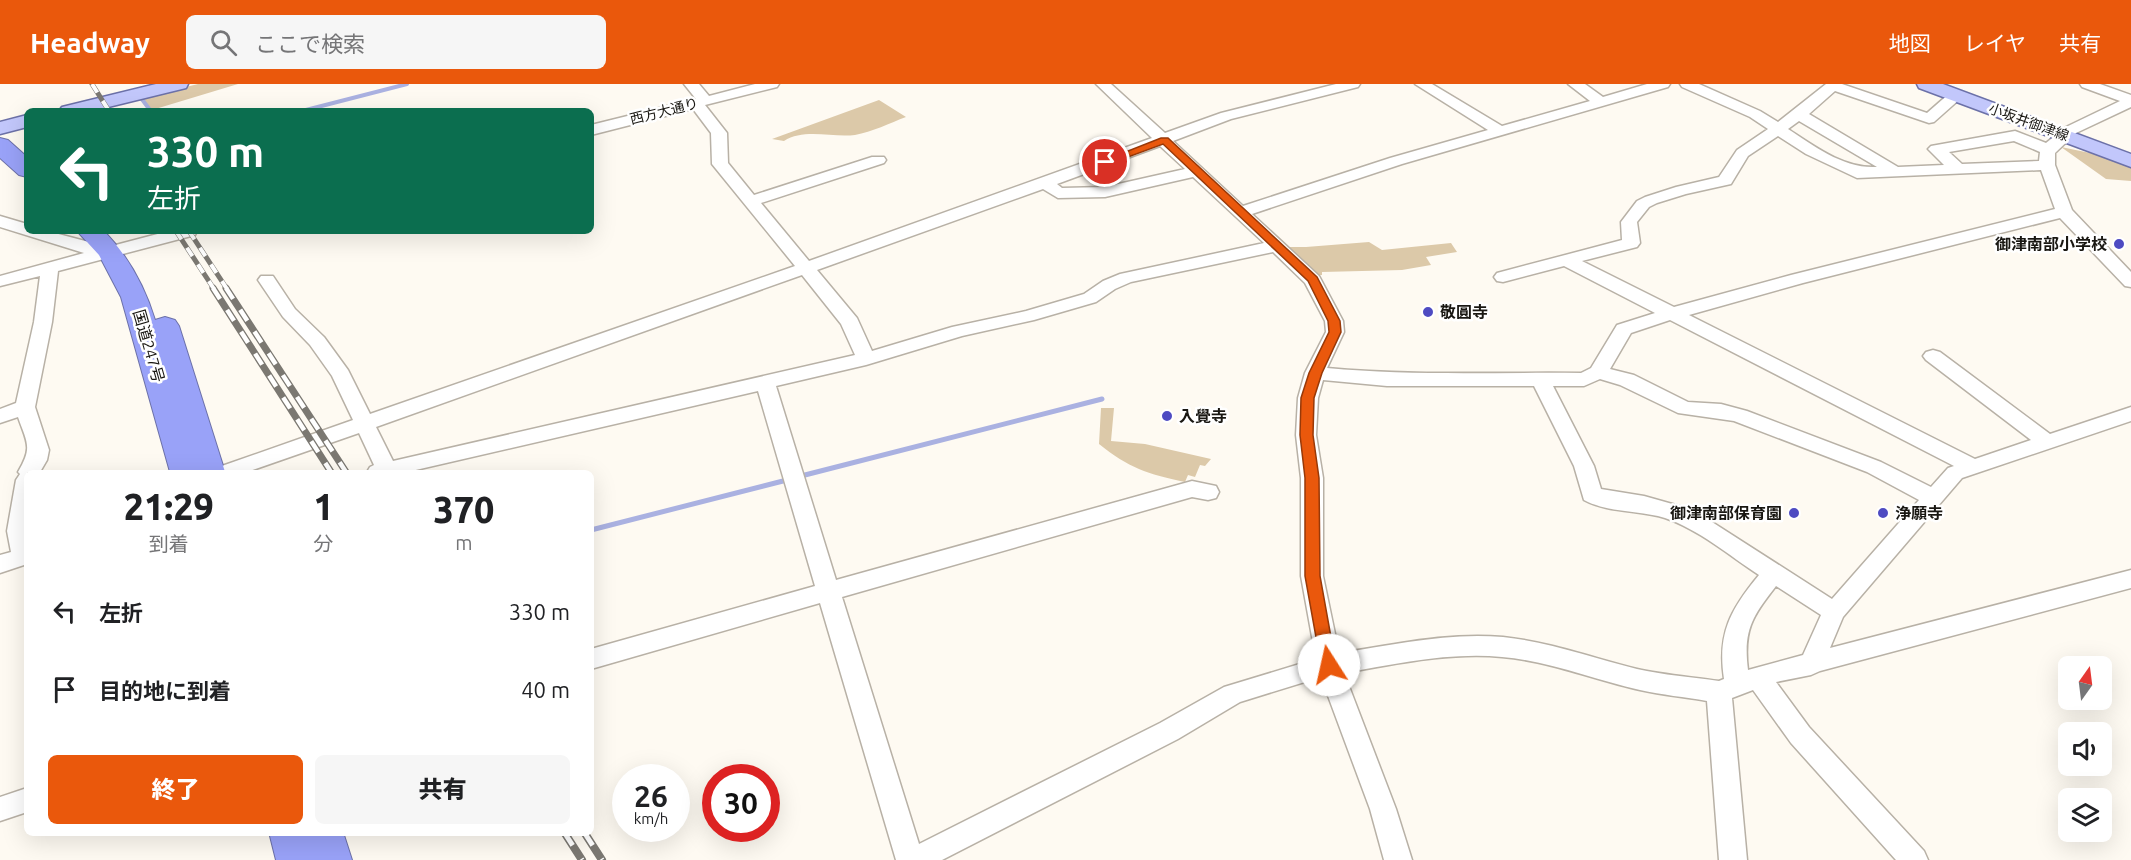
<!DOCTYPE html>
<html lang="ja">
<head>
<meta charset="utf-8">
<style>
  body { margin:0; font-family:Ubuntu,"Noto Sans JP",sans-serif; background:#f6f6f6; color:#202124; height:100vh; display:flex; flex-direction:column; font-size:22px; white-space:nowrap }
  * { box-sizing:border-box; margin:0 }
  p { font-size:20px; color:#757577 }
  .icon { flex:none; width:33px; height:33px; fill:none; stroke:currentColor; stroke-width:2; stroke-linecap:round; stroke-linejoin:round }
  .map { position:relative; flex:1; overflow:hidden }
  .details { position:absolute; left:24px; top:386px; width:570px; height:366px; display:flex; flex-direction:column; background:#fff; border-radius:9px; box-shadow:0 6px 24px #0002 }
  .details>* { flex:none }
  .guide { position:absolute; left:24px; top:24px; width:570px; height:126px; border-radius:9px; box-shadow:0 6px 24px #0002; background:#0b6e4f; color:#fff; overflow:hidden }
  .needle { width:39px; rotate:14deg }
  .tools { position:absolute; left:2058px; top:572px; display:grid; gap:12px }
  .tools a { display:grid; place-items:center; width:54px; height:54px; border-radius:9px; background:#fff; box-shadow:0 6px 24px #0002; font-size:30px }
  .speed { position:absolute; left:612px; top:680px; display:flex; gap:12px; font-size:30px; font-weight:700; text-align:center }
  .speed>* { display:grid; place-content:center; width:78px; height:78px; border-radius:50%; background:#fff; box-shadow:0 6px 24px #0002; line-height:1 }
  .speed small { font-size:15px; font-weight:400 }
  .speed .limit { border:9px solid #d22; background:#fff; color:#111 }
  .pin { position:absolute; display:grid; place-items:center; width:51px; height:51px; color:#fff; margin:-26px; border:3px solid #fff; border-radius:50%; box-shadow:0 2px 6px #0007 }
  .me { position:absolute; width:66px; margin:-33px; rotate:350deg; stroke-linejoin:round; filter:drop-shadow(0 0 4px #0008) }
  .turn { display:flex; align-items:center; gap:21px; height:126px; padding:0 24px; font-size:27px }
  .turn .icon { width:78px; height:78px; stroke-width:2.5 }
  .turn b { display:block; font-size:42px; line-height:51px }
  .eta { display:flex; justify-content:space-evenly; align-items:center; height:102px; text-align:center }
  .eta b { font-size:36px; font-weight:800; line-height:42px }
  .button { display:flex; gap:12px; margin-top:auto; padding:12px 24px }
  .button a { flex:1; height:69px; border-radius:9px; background:#ea580c; color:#fff; font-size:24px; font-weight:800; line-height:69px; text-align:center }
  .button a+a { background:#f6f6f6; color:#202124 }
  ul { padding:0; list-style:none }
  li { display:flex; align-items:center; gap:18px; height:78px; padding:0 24px }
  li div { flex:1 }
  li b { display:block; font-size:22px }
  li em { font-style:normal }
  header { display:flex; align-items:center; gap:36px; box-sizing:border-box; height:84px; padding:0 30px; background:#ea580c; color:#fff }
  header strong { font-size:28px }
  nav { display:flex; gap:33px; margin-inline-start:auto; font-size:21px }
  .search { width:420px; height:54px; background:#f6f6f6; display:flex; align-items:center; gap:15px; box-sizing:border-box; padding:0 21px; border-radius:9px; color:#757577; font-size:22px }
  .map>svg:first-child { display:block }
  .green { fill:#dcc9a9 }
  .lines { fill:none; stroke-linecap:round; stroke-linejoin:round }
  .stream-far1 { stroke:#aab1e1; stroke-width:4 }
  .stream { stroke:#aab1e1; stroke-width:5 }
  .minor-casing { stroke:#b8b1a6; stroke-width:3 }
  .major-casing { stroke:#6c71a8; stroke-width:3 }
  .highway-casing { stroke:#6c71a8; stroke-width:2 }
  .minor { fill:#fff; fill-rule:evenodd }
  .major { fill:#c2c7fb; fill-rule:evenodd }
  .highway { fill:#99a2f8; fill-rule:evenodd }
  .rail-far2-casing { stroke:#7b7872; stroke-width:5 }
  .rail-far1-casing { stroke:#7b7872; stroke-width:7 }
  .rail-casing { stroke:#7b7872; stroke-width:8 }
  .rail-far2 { stroke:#fff; stroke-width:4; stroke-dasharray:10; stroke-linecap:butt }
  .rail-far1 { stroke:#fff; stroke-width:4.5; stroke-dasharray:13; stroke-linecap:butt }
  .rail { stroke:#fff; stroke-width:5; stroke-dasharray:16; stroke-linecap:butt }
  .route { fill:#ea580c; stroke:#983908; stroke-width:1.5 }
  .poi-dot { fill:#4e4bc2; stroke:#fff; stroke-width:2 }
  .labels { text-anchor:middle; stroke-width:5; stroke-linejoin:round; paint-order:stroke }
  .far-street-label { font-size:14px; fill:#191712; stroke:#fff }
  .poi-label { font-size:16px; font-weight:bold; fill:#191712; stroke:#fff; text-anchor:start }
  .street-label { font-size:16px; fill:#191712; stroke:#fff }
</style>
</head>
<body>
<header>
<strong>Headway</strong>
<div class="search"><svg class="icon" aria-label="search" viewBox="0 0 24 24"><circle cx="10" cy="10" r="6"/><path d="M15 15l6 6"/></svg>ここで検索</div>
<nav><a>地図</a><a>レイヤ</a><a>共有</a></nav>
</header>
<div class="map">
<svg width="2131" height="776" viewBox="0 0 2131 776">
  <rect width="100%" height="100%" fill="#fefaf2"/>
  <!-- green -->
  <path class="green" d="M 198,0 L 238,0 L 152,26 L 142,14 Z
    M 879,16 L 906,33 C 890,39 872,48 855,51 C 833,54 804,44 784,57 L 772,55 Z
    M 2061,63 L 2095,70 L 2098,68 L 2131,81 L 2131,97 L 2106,95 Z
    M 1369,158 L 1382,166 L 1451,159 L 1457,168 L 1426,173 L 1431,181 L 1402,186 L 1322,188 L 1322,191 L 1314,191 L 1284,163 L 1306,163 Z
    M 1101,324 L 1114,324 L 1111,357 L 1145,360 L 1211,375 L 1205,382 L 1200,381 L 1195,393 L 1188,391 L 1185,398 C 1147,390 1129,384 1099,360 Z"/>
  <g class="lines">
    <!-- stream-far1 -->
    <path class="stream-far1" d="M 141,14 L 150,26
      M 302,27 L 407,0"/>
    <!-- stream -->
    <path class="stream" d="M 801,392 L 1102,315
      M 591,446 L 783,397"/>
    <!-- minor casing -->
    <g class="minor-casing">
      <path id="minor" d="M 684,0 L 699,0 L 709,12 L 755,0 L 779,0 L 777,3 L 705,21 L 727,49 L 728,79 L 754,111 L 872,73 L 884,73 L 886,76 L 884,79 L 761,119 L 809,177 L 1152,54 L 1096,0 L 1111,0 L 1165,49 L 1221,29 L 1336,0 L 1360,0 L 1358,3 L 1231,35 L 1173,57 L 1243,122 L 1390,74 L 1488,46 L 1415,0 L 1432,0 L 1502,42 L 1590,17 L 1568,0 L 1585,0 L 1603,13 L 1647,0 L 1670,0 L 1668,3 L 1402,80 L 1252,130 L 1319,192 L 1343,237 L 1344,248 L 1327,284 C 1411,292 1496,288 1581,289 L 1591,284 L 1617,241 L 1655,229 L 1564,182 L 1503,198 L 1497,197 L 1494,193 L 1497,189 L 1622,156 L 1621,138 L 1637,117 L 1645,113 L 1676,103 L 1719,93 L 1737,66 L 1768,45 L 1750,33 L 1682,3 L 1680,0 L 1699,0 L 1760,27 L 1778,38 L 1826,0 L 1842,0 L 1927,29 L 1951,8 L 1961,8 L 1963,11 L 1961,14 L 1934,38 L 1929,39 L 1835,7 L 1809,30 L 1898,83 L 1944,81 L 1928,65 L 1931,62 L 2015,47 L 2046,59 L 2066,43 L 2120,17 L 2082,3 L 2080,0 L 2100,0 L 2131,11 L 2131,23 L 2076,49 L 2055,69 L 2055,81 L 2072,126 L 2131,188 L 2131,203 L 2125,202 L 2060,134 L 1803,199 L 1689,231 L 1975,375 L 2031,356 L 1926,276 L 1923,272 L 1926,268 L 1933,266 L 1940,268 L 2050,350 L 2131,323 L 2131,337 L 1962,394 L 1843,533 L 1830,564 L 2131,486 L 2131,504 L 1820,587 L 1811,591 L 1776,598 L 1809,643 L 1924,767 L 1928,776 L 1896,776 L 1791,659 L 1753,606 L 1732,614 L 1747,776 L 1719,776 L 1707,617 C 1685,613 1662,611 1640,606 C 1594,596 1550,577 1502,573 C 1449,568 1396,580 1344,589 L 1396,725 L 1412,776 L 1384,776 L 1370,725 L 1321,593 L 1240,618 L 1178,655 L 942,776 L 896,776 L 820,519 L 591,585 L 591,565 L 815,502 L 758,307 L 407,388 L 367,388 L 370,383 L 374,381 L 359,349 L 247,388 L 216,388 L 219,383 L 353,336 L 332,292 L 310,261 L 283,233 L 258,196 L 261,192 L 273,192 L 295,225 L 324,253 L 348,286 L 370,330 L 795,182 L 712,80 L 711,49 L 693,25 L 591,51 L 591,41 L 696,15 ZM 1799,37 L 1877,83 C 1844,85 1814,62 1788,45 ZM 1778,52 L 1806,70 L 1857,94 L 2041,86 L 2055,125 L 1791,191 L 1674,223 L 1582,177 L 1637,163 L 1640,159 L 1637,138 L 1649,123 L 1657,119 L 1686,110 L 1731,100 L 1748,72 ZM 2014,57 L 2040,68 L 2039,77 L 1962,80 L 1949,68 ZM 1160,62 L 1185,85 L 1105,103 L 1062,104 L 1057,100 ZM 1193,93 L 1264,159 L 1120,190 L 1103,197 L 1084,210 L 1026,227 L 952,243 L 872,267 L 857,234 L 817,186 L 1043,105 L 1058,114 L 1105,113 ZM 1273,168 L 1305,199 L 1325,237 L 1326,248 L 1305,289 L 1298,314 L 1296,351 L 1301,394 L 1301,492 L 1316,575 L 1224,603 L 1160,639 L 919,760 L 842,513 L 1192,413 L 1208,416 L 1216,414 L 1219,408 L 1216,402 L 1192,397 L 836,496 L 776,302 L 866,281 L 962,252 L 1034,236 L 1096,218 L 1115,205 L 1131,198 ZM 802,191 L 841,240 L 855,271 L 393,377 L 376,343 ZM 1670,236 L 1954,382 L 1948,384 L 1931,403 L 1881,378 L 1747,327 L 1721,320 L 1688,318 L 1634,291 L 1610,285 L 1631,249 ZM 1600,295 L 1620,301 L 1678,329 L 1734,337 L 1867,388 L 1919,416 L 1832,515 L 1712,438 L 1683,423 L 1644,412 L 1601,405 L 1594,382 L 1553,302 L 1584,302 ZM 1323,296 L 1387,302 L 1534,302 L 1574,382 L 1584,416 C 1608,429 1639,426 1665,434 C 1698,445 1730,472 1759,491 C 1731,525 1717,549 1724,595 L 1719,597 C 1692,593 1663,591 1637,585 C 1593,574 1549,558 1503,553 C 1448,548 1393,561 1339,569 L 1323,492 L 1323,394 L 1316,351 L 1318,314 ZM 1776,502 L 1821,531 L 1803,571 L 1748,586 C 1743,546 1752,533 1776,502 Z
        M 0,132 L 27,140 L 27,147 L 47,147 L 108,163 L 169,147 L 197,147 L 195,151 L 58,187 L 52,238 L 35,323 L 49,366 L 47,376 L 40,388 L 27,388 L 27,480 L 0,489 L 0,471 L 11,468 L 7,447 L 16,396 L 20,390 L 18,388 C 33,363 27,359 18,333 L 0,339 L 0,325 L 16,319 L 34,238 L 40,192 L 0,202 L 0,192 L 84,169 L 0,143 Z
        M 27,704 L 27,728 L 0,737 L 0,713 Z"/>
    </g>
    <!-- major casing -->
    <g class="major-casing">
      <path id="major" d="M 156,0 L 188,0 L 186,4 L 92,27 L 59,27 L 62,23 Z
        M 1917,0 L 1943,0 L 2131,70 L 2131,83 L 1919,4 Z
        M 27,31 L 27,43 L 0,50 L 0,38 Z"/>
    </g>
    <!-- highway casing -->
    <g class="highway-casing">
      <path id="highway" d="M 0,54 L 8,56 L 27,73 L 27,93 L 19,91 L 0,74 Z
        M 77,147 L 104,147 C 128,172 145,203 155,236 L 165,233 L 175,236 L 179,242 L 225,388 L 170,388 L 121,213 L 99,171 Z
        M 269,748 L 343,748 L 352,776 L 276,776 Z"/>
    </g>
    <!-- minor -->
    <use href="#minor" class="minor"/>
    <!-- major -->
    <use href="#major" class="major"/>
    <!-- highway -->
    <use href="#highway" class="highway"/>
    <!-- rail-far2 casing -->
    <g class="rail-far2-casing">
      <path id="rail-far2" d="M 92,0 L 109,27
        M 176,147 L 214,205
        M 189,147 L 227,205"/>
    </g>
    <!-- rail-far1 casing -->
    <g class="rail-far1-casing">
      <path id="rail-far1" d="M 213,204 L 331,388
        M 226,204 L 346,388"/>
    </g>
    <!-- rail casing -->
    <g class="rail-casing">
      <path id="rail" d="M 564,748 L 582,776
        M 584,748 L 602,776"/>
    </g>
    <!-- rail-far2 -->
    <use href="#rail-far2" class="rail-far2"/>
    <!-- rail-far1 -->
    <use href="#rail-far1" class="rail-far1"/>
    <!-- rail -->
    <use href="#rail" class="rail"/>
  </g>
  <!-- route -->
  <path class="route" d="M 1161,54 L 1168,54 L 1317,193 L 1340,237 L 1341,248 L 1322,289 L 1314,314 L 1313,351 L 1319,394 L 1320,492 L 1336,581 L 1334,586 L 1329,588 L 1323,586 L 1321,581 L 1305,492 L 1305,394 L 1300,351 L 1301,314 L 1309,289 L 1329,248 L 1328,237 L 1308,197 L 1163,60 L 1109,80 L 1100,78 Z"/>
  <!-- markers -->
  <g class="poi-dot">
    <circle cx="2119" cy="160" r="6"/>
    <circle cx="1428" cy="228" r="6"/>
    <circle cx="1167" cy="332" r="6"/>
    <circle cx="1794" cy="429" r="6"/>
    <circle cx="1883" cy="429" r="6"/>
  </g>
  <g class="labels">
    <!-- far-street labels -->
    <g class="far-street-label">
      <text transform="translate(664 27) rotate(-14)" y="5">西方大通り</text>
      <text transform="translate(2029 38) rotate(20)" y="5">小坂井御津線</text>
    </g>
    <!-- poi labels -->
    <g class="poi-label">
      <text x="2107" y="166" text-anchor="end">御津南部小学校</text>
      <text x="1440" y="234">敬圓寺</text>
      <text x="1179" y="338">入覺寺</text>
      <text x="1782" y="435" text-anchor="end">御津南部保育園</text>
      <text x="1895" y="435">浄願寺</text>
    </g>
    <!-- street labels -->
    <g class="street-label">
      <text transform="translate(149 262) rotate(74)" y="6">国道247号</text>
    </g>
  </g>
</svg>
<div class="tools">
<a><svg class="needle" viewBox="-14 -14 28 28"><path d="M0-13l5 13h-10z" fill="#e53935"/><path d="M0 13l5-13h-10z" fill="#757577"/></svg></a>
<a><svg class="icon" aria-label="sound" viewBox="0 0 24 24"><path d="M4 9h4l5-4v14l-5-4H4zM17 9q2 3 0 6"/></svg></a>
<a><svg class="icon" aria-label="layers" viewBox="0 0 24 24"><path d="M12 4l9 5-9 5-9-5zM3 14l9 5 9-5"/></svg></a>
</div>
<div class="speed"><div>26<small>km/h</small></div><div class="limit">30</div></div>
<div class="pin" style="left:1105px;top:78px;background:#d93025"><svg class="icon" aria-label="arrive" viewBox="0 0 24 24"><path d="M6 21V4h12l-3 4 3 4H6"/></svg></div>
<svg class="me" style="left:1329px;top:581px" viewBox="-20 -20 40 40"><circle r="19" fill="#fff"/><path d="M0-13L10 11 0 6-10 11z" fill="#ea580c"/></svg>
<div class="guide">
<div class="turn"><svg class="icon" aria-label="left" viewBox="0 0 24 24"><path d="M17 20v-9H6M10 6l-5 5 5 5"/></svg><div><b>330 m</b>左折</div></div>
</div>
<section class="details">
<div class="eta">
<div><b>21:29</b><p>到着</p></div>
<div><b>1</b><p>分</p></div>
<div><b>370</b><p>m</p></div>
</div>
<ul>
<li><svg class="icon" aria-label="left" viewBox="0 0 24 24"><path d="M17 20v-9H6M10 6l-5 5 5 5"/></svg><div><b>左折</b></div><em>330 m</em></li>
<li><svg class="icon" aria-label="arrive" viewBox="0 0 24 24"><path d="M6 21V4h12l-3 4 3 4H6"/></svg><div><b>目的地に到着</b></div><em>40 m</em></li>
</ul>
<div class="button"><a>終了</a><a>共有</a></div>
</section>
</div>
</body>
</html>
